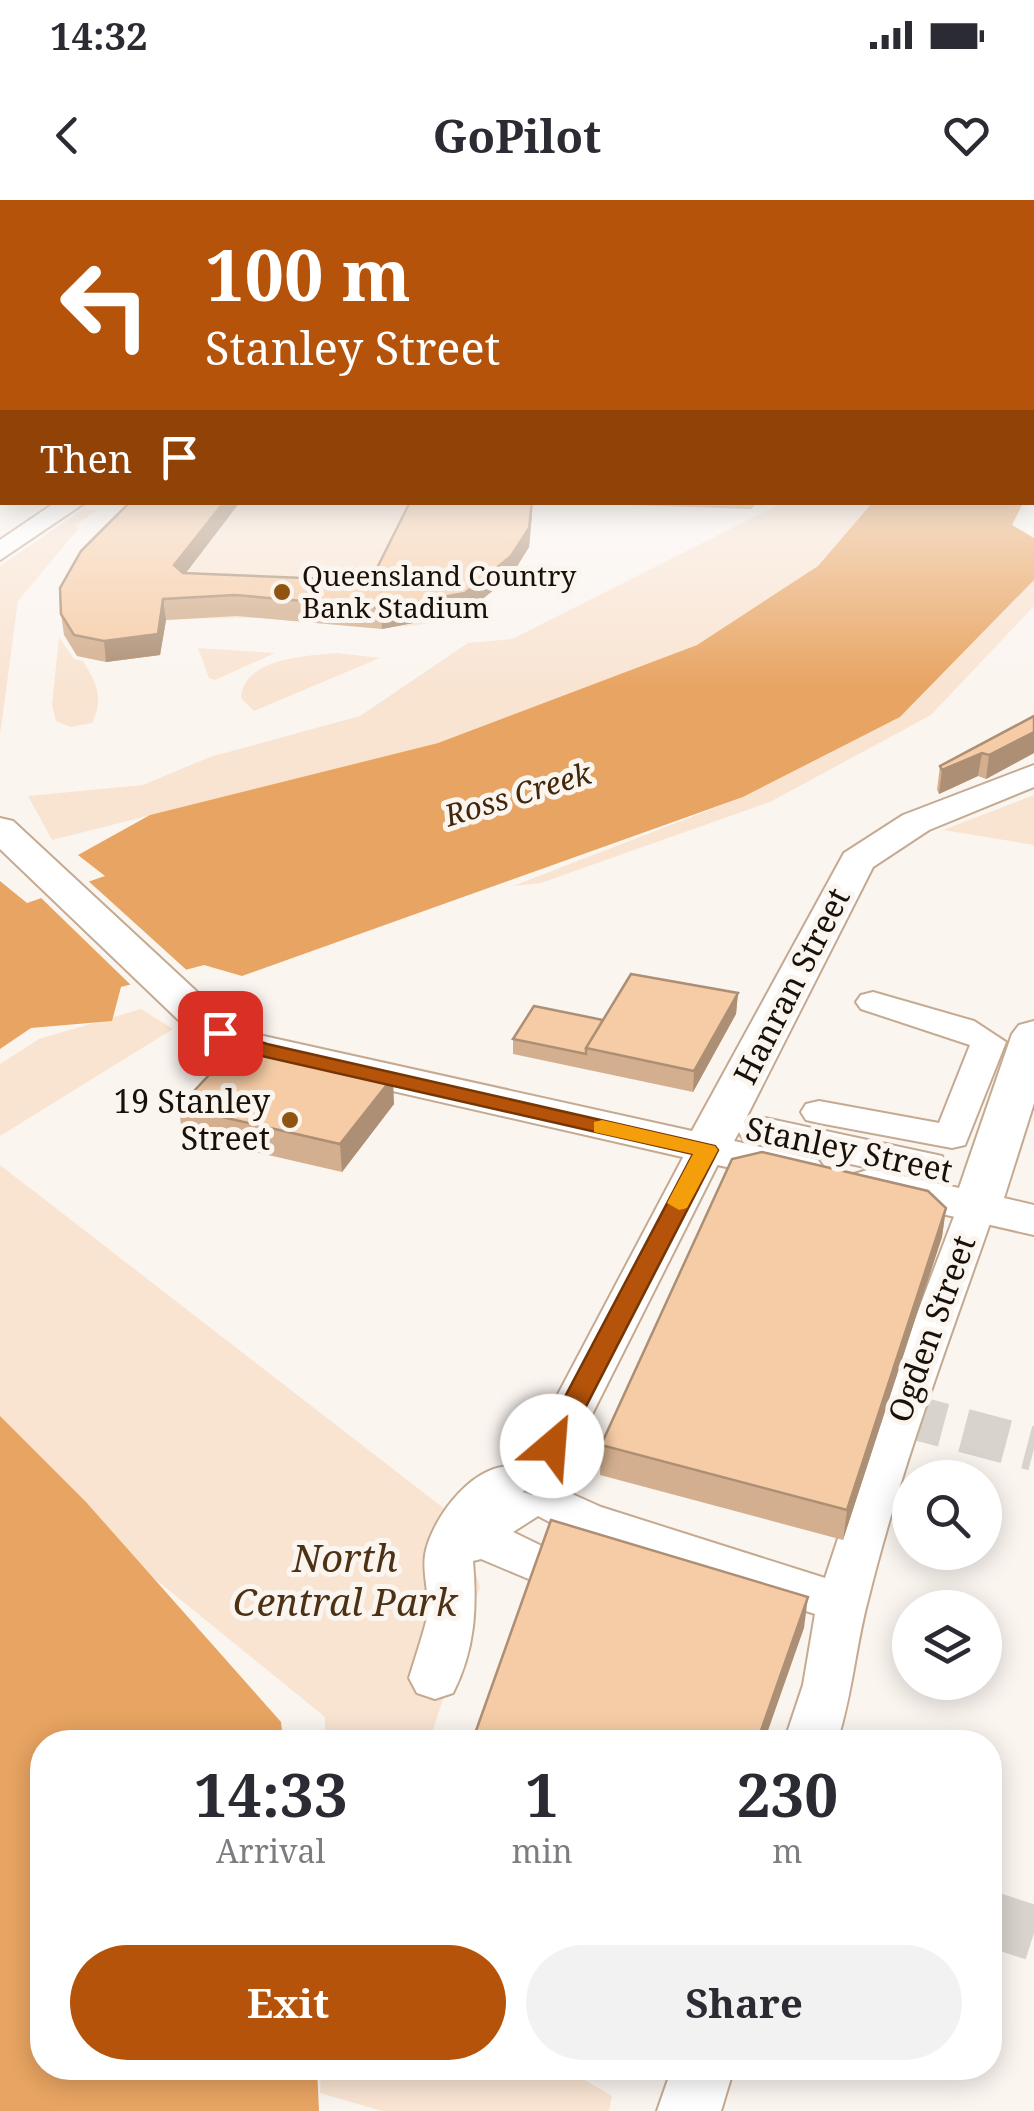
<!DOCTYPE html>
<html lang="en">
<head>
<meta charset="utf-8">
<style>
  body { margin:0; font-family:"Noto Serif",serif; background:#f2f2f3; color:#2b2b33; height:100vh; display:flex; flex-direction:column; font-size:38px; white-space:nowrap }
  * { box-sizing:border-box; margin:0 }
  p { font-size:32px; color:#7c7c81 }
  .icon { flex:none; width:55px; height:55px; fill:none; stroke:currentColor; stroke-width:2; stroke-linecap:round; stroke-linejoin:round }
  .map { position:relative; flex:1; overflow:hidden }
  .details { position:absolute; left:30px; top:1530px; width:972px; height:350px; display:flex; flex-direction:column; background:#fff; border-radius:40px; box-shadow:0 5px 25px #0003 }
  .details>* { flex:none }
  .hud { position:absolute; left:0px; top:0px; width:1035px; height:305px; box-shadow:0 5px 25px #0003; background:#b45309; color:#fff; overflow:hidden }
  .controls { position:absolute; left:892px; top:1260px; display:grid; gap:20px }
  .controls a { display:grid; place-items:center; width:110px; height:110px; border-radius:50%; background:#fff; box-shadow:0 5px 25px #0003; font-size:50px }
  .pin { position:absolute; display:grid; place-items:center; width:85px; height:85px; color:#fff; margin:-42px; border-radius:20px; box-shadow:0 5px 15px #0006 }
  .me { position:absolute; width:110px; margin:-55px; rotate:27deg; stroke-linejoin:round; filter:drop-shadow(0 0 8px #0008) }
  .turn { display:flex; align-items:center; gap:35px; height:210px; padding:0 40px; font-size:45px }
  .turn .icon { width:130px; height:130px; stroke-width:2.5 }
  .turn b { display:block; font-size:70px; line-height:85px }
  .then { display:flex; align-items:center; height:95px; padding:0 40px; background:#0003; gap:20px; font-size:38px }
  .eta { display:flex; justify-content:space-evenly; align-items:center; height:170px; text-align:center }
  .eta b { font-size:60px; font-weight:700; line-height:70px }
  .primary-button { display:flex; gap:20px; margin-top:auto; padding:20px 40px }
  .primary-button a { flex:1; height:115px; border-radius:60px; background:#b45309; color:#fff; font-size:40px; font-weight:700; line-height:115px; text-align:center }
  .primary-button a+a { background:#f2f2f3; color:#2b2b33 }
  .status { display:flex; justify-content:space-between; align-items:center; height:70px; padding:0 50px; background:#fff; direction:ltr }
  .status svg { height:28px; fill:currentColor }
  header { display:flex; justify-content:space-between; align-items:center; height:130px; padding:0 40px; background:#fff; font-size:45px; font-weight:700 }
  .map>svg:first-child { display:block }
  .green { fill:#f9e4d2 }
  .water { fill:#e8a462 }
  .pier { fill:#fbf5f0 }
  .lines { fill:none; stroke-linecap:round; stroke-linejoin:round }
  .minor-tunnel-far1 { stroke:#d9d3cd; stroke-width:44; stroke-dasharray:44 21; stroke-linecap:butt }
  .minor-tunnel { stroke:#d9d3cd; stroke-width:55; stroke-dasharray:55 28; stroke-linecap:butt }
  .minor-casing { stroke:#c5aa92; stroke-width:4 }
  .major-casing { stroke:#c5aa92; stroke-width:4 }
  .minor { fill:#fff; fill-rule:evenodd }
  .major { fill:#fff; fill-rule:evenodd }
  .wall { fill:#d4af8f }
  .shaded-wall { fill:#ac8f74 }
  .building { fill:#f6cca6; stroke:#ac8f74; stroke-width:2.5 }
  .route { fill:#b45309; stroke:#753606; stroke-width:2.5 }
  .slow { fill:#f59e0b }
  .poi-dot { fill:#8e5410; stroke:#fbf5f0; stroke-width:4 }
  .labels { text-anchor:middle; stroke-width:10; stroke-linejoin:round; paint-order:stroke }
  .far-poi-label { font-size:28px; fill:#191007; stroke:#fbf5f0; text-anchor:start }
  .far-water-label { font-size:30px; font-style:italic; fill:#43270a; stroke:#fbf5f0 }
  .street-label { font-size:32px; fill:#191007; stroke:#fbf5f0 }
  .poi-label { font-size:32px; fill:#191007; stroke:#fbf5f0; text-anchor:end }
  .near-park-label { font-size:38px; font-style:italic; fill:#4d3115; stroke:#fbf5f0 }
</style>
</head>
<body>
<div class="status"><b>14:32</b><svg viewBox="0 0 49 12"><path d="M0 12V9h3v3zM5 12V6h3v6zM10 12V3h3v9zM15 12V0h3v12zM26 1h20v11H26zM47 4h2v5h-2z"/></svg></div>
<header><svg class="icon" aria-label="back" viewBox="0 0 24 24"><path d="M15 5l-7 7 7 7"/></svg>GoPilot<svg class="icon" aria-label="heart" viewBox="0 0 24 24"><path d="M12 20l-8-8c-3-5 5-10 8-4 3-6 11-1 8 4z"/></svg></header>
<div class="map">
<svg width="1034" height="1911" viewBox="0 0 1034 1911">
  <rect width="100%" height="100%" fill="#fbf5f0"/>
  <!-- green -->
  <path class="green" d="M 521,302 L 532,314 C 529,349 520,369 492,392 C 428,444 364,424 288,419 C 247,417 207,418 166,420 L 160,455 L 106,462 L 77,456 L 151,303 Z
    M 782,303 L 872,303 L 818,366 L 697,445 L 438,543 L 52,640 L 28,596 L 143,585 L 210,557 L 360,516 L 468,443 L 512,439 Z
    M 82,310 L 98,310 L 74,326 L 79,328 L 18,401 L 0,535 L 0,366 Z
    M 1034,380 L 1034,406 L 931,515 L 770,602 L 541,683 L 513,686 L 743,597 L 900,517 Z
    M 59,437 L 74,459 L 83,461 C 97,484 104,498 92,523 L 71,527 L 56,521 L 52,505 Z
    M 198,448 L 275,453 L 215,480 L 209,478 Z
    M 337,453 L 380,458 L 254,511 L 241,498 C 243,458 307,456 337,453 Z
    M 1034,595 L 1034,645 L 943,630 Z
    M 141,809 L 173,829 L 0,936 L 0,864 L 39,839 Z
    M 0,965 L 459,1320 L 480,1387 L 429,1542 L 325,1542 L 325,1517 L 0,1253 Z
    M 321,1868 L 564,1868 L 612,1896 L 609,1911 L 382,1911 L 320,1893 Z"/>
  <!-- water -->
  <path class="water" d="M 872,303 L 1023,303 L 1012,325 L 1034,338 L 1034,380 L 900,517 L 743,597 L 242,776 L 204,765 L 121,787 L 112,821 L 31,828 L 0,849 L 0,681 L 27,703 L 105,676 L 78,655 L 150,615 L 438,543 L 697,445 L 818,366 Z
    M 0,1216 L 86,1302 L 281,1522 L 283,1542 L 42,1542 L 42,1868 L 317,1868 L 319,1911 L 0,1911 Z"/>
  <!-- pier -->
  <path class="pier" d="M 85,678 L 191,774 L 135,789 L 37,694 Z"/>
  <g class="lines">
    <!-- minor-tunnel-far1 -->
    <path class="minor-tunnel-far1" d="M 901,1214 L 1034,1249"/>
    <!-- minor-tunnel -->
    <path class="minor-tunnel" d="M 990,1719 L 1034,1733"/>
    <!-- minor casing -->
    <g class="minor-casing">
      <path id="minor" d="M 2,280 L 2,294 L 0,295 L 0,281 Z
        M 873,792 L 974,821 L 1006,842 L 965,945 L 952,948 L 819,923 L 806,920 L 801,912 L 806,904 L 819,901 L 939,923 L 970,845 L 861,809 L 856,802 L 861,795 Z
        M 706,939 L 719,942 L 725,950 L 563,1272 L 552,1285 L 601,1307 L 825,1378 L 879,1214 L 958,1006 L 963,998 L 991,998 L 996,1006 C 951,1136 901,1266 868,1400 C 855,1449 853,1492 837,1542 L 784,1542 L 803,1485 L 815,1414 L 567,1331 L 538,1316 L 513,1332 L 548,1349 L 555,1362 L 548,1375 L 531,1380 L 481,1359 L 473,1361 C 477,1408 475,1450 453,1493 L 435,1499 L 417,1493 L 409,1478 C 415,1458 422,1438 427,1418 C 431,1398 422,1376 425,1355 C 431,1318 478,1256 519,1268 L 687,950 L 693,942 ZM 527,1285 L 539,1288 L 532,1295 L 523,1292 Z
        M 672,1868 L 734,1868 L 721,1911 L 657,1911 Z"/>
    </g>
    <!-- major casing -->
    <g class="major-casing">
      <path id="major" d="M 56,302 L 86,302 L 0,360 L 0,340 Z
        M 1034,565 L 1034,587 L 929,630 L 873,667 L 744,922 L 761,917 L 942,956 L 949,966 L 942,976 L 925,980 L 744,941 L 739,932 L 734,941 L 818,960 L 825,970 L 818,980 L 801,984 L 230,854 L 192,833 L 0,649 L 0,618 L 13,621 L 222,815 L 259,835 L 692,931 L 844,653 L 903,615 Z
        M 1034,821 L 1034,903 L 1004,998 L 1034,1005 L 1034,1035 L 854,994 L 847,984 L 854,974 L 871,969 L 959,988 L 1012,834 L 1019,825 Z"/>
    </g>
    <!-- minor -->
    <use href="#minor" class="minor"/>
    <!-- major -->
    <use href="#major" class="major"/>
  </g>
  <!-- wall -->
  <path class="wall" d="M 130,302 L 240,302 L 185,373 L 355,380 L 532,314 L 529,347 L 511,376 L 465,413 L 382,429 L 237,416 L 166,420 L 160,455 L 106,462 L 77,456 L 64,435 L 61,414 Z
    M 602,302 L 758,302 L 751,309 L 602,304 Z
    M 1034,516 L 1034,553 L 986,579 L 978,576 L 939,594 L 937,590 L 940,566 Z
    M 738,793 L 736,814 L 693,892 L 513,854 L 513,839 Z
    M 394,904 L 342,972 L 182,935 L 179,907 Z
    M 946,1008 L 942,1037 L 843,1340 L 600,1275 L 601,1245 Z"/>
  <!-- shaded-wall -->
  <path class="shaded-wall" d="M 224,302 L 240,302 L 176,386 L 174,365 Z
    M 532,302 L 532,314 L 529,347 L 511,376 L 465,413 L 382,429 L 381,408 Z
    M 163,399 L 166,420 L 160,455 L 106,462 L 104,441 Z
    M 1034,532 L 1034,553 L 986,579 L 989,555 Z
    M 982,553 L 978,576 L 939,594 L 942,570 Z
    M 738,793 L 736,814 L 693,892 L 694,871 Z
    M 393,877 L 394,904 L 342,972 L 340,944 Z
    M 946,1008 L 942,1037 L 843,1340 L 847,1310 Z
    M 808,1397 L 804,1428 L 764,1542 L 757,1542 Z"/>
  <!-- building -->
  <path class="building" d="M 130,302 L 224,302 L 174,365 L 183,373 L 355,380 L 374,374 L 410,302 L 532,302 L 529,328 L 511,356 L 465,393 L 381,408 L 235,395 L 163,399 L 158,434 L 104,441 L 74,435 L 61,414 L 60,388 L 81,351 Z
    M 1034,516 L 1034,532 L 989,555 L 982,553 L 942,570 L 940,566 Z
    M 631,774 L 738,793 L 694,871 L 586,848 Z
    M 534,806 L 603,820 L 586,848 L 586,854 L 513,839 Z
    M 239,843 L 393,877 L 340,944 L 179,907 Z
    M 762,952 L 928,991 L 946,1008 L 847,1310 L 601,1245 L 732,959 Z
    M 551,1320 L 808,1397 L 757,1542 L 472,1542 Z"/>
  <!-- sky -->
  <linearGradient id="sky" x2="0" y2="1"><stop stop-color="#a8aeb2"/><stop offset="0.45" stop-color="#fdfaf8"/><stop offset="1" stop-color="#fdfaf8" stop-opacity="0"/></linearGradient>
  <rect width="1034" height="487" fill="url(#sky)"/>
  <!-- route -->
  <path class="route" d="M 220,827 L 267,844 L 715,946 L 718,950 L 562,1253 L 543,1253 L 539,1246 L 693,954 L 253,854 L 213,838 L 213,829 Z"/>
  <!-- slow -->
  <path class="slow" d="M 602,920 L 715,946 L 718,950 L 687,1008 L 679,1010 L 667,1003 L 693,954 L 594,932 L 594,922 Z"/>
  <!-- markers -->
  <g class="poi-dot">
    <circle cx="282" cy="392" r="10"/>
    <circle cx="290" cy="920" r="10"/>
  </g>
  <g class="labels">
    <!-- far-poi labels -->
    <g class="far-poi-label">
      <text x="302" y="386">Queensland Country<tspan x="302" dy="32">Bank Stadium</tspan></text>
    </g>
    <!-- far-water labels -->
    <g class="far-water-label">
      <text transform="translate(518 595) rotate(-17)" y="10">Ross Creek</text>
    </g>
    <!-- street labels -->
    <g class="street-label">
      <text transform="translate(792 786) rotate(-63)" y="11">Hanran Street</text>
      <text transform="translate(849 950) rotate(12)" y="11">Stanley Street</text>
      <text transform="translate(932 1129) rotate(-70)" y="11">Ogden Street</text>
    </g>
    <!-- poi labels -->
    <g class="poi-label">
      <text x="270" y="913">19 Stanley<tspan x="270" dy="37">Street</tspan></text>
    </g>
    <!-- near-park labels -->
    <g class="near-park-label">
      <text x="345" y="1372">North<tspan x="345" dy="44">Central Park</tspan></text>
    </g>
  </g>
</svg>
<div class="controls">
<a><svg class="icon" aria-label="search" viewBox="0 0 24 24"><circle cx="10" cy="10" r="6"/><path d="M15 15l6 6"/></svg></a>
<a><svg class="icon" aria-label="layers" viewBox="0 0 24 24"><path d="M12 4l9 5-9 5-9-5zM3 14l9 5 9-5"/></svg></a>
</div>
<div class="pin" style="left:220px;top:833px;background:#d93025"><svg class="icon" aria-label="arrive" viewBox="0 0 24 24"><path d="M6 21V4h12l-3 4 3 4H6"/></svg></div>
<svg class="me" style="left:552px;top:1246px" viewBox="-20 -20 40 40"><circle r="19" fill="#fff"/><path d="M0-13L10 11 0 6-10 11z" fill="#b45309"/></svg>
<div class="hud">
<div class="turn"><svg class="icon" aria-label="left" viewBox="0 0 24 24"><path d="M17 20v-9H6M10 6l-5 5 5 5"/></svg><div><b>100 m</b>Stanley Street</div></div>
<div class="then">Then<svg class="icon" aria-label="arrive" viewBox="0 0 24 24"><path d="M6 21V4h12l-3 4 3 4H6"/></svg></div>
</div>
<section class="details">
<div class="eta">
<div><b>14:33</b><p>Arrival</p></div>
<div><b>1</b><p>min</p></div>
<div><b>230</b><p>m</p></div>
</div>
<div class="primary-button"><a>Exit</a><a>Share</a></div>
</section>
</div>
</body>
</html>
